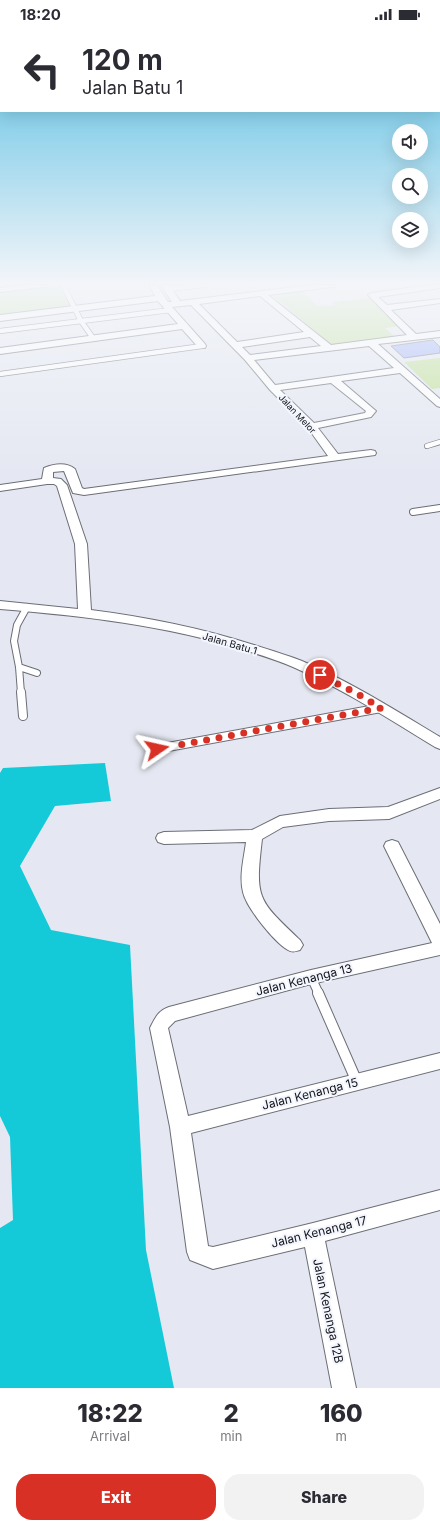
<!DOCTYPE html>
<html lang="en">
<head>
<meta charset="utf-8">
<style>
  body { margin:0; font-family:Inter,sans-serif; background:#f2f2f3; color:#2b2b33; height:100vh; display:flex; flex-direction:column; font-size:15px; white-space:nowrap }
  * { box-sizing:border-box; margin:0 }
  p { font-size:13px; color:#7c7c81 }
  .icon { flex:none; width:22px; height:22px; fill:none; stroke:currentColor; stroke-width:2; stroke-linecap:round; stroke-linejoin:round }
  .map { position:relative; height:1360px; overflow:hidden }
  .side { display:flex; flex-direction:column; background:#fff; flex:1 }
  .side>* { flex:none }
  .hud { position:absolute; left:0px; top:0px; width:440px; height:84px; box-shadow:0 4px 16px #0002; background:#fff; color:#2b2b33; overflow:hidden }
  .tools { position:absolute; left:392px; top:96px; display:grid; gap:8px }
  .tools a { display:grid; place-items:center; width:36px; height:36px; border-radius:50%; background:#fff; box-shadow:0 4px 16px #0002; font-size:20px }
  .pin { position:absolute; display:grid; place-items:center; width:34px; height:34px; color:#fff; margin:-17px; border:2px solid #fff; border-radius:50%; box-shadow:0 1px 4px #0007 }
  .me { position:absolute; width:44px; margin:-22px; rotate:79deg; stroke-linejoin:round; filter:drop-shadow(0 0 3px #0008) }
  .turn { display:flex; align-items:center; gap:14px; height:84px; padding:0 16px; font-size:18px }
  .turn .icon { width:52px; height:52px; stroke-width:2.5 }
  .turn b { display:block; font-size:28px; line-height:34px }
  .eta { display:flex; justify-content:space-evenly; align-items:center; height:68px; text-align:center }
  .eta b { font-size:24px; font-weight:800; line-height:28px }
  .cta { display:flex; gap:8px; margin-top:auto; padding:8px 16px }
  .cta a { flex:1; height:46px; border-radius:16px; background:#d93025; color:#fff; font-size:16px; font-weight:800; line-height:46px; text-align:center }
  .cta a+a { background:#f2f2f3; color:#2b2b33 }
  .status { display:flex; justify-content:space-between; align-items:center; height:28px; padding:0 20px; background:#fff; direction:ltr }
  .status svg { height:11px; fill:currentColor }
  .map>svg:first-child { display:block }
  .green { fill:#c1e19a }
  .water { fill:#15cad8 }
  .building { fill:#a1b3fa; stroke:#7c7f87 }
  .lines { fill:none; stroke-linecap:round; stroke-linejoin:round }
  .service-far3-casing { stroke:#6c6e76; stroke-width:6 }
  .service-far2-casing { stroke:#6c6e76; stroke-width:8 }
  .service-far1-casing { stroke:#6c6e76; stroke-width:10 }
  .service-casing { stroke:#6c6e76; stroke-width:12 }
  .minor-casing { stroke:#6c6e76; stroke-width:2 }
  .service-far3 { stroke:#fff; stroke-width:4.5 }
  .service-far2 { stroke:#fff; stroke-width:6 }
  .service-far1 { stroke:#fff; stroke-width:8 }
  .service { stroke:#fff; stroke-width:10 }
  .minor { fill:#fff; fill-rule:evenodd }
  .route { stroke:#d93025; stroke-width:7; stroke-dasharray:0 12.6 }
  .labels { text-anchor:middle; stroke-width:4; stroke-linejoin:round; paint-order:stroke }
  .far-street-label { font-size:9px; fill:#141518; stroke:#f3f6ff }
  .street-label { font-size:10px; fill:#141518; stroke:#f3f6ff }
  .near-street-label { font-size:12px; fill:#141518; stroke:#f3f6ff }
</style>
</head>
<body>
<div class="status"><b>18:20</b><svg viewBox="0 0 49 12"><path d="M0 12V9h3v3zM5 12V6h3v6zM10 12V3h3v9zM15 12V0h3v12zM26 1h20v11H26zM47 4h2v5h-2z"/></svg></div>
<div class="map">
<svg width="440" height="1360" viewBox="0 0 440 1360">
  <rect width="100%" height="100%" fill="#e5e8f2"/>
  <!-- green -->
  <path class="green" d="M 59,258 L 71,278 L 0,286 L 0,264 Z
    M 302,263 L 317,278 L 334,277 L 332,274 L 371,270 L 400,298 L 385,300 L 395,309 L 332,317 L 272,267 Z
    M 440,330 L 440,360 L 432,361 L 404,334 Z"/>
  <!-- water -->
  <path class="water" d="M 105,735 L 111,773 L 55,778 L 20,838 L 51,902 L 130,917 L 146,1222 L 174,1360 L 0,1360 L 0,1200 L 13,1192 L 10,1109 L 0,1088 L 0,745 L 3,740 Z"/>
  <!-- building -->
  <path class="building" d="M 433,312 L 440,319 L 440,325 L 404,330 L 391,318 Z"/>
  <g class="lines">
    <!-- service-far3 casing -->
    <g class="service-far3-casing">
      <path id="service-far3" d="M 63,257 L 81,293 L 93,310
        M 168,261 L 204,257
        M 0,303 L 171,282
        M 0,346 L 202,318
        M 427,418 L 440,414"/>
    </g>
    <!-- service-far2 casing -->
    <g class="service-far2-casing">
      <path id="service-far2" d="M 413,484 L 440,480
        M 19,639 L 37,645
        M 21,665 L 19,639 L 14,613 L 17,597 L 27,579"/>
    </g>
    <!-- service-far1 casing -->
    <g class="service-far1-casing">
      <path id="service-far1" d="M 21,664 L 23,688
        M 157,721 L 381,680
        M 311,949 L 319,966"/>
    </g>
    <!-- service casing -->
    <g class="service-casing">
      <path id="service" d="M 318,965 L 357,1054"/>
    </g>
    <!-- minor casing -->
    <g class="minor-casing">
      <path id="minor" d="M 22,257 L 48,257 L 44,259 L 0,264 L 0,260 Z
        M 149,257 L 157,257 L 168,274 L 172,274 L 161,257 L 169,257 L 180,273 L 312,257 L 336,257 L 332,259 L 268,267 L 331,317 L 407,307 L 368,267 L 372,265 L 429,257 L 440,257 L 440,260 L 378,269 L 387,277 L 440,271 L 440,275 L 391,282 L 416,306 L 440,303 L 440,309 L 378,316 L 440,371 L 440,379 L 437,378 L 400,345 L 341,353 L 376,383 L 371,389 L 318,400 L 338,426 L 371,422 L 375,423 L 376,425 L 375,427 L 84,467 L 73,465 L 64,443 L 53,444 L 53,450 L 61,451 L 67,457 L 87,516 L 91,582 C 146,589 201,600 254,617 C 270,622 287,627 302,633 C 351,654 395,682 440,709 L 440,721 L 435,719 C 389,691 343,661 293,639 C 277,632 260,627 244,622 C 165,597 83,588 0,581 L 0,573 L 78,581 L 75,516 L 57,458 L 54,456 L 47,456 L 0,463 L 0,457 L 42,451 L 44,440 C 54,436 66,434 75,441 L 82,460 L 84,461 L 328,428 L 308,400 L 270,362 L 245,332 L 191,277 L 172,279 L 205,316 L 206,318 L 205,320 L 199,320 L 182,301 L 0,326 L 0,320 L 178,296 L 158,273 L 0,293 L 0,287 L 155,268 ZM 260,268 L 304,304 L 237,314 L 199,276 ZM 310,309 L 321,318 L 250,327 L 242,319 ZM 369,318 L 394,340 L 275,357 L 254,332 ZM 331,355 L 366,383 L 365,385 L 314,395 L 280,362 Z
        M 440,760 L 440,771 L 389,791 L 329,793 L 283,799 L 262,811 C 255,871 257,871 300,912 L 303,917 L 300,922 C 296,923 293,925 288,922 C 274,914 246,879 243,864 C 239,848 244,830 246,814 L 164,816 L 158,814 L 156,810 L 158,806 L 164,804 L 252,802 L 280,788 L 329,781 L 388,779 Z
        M 392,812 L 398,814 L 440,896 L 440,927 L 311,956 L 175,993 L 168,1000 L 188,1088 L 440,1025 L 440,1041 L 191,1105 L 208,1218 L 213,1219 L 313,1195 L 440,1162 L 440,1182 L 325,1213 L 356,1360 L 332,1360 L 305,1219 L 213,1241 L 190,1232 L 187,1224 L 170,1099 L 150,1000 C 155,990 158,983 169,979 L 311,942 L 432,915 L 384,818 L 386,814 Z"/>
    </g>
    <!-- service-far3 -->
    <use href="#service-far3" class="service-far3"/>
    <!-- service-far2 -->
    <use href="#service-far2" class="service-far2"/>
    <!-- service-far1 -->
    <use href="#service-far1" class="service-far1"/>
    <!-- service -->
    <use href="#service" class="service"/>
    <!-- minor -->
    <use href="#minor" class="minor"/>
  </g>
  <!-- sky -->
  <linearGradient id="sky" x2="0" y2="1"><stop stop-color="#53bde2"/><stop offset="0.57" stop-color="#f3f5f9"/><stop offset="1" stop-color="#f3f5f9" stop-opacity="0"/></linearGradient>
  <rect width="440" height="447" fill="url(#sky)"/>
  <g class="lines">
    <!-- route -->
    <path class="route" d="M 157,721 L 381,680 L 356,665 L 320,647"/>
  </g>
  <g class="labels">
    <!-- far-street labels -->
    <g class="far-street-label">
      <text transform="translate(297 386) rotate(47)" y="3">Jalan Melor</text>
    </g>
    <!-- street labels -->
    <g class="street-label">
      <text transform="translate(230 615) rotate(16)" y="4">Jalan Batu 1</text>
    </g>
    <!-- near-street labels -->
    <g class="near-street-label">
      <text transform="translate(304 952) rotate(-14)" y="4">Jalan Kenanga 13</text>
      <text transform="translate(310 1066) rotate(-14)" y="4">Jalan Kenanga 15</text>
      <text transform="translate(319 1204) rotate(-14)" y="4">Jalan Kenanga 17</text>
      <text transform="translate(328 1283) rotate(78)" y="4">Jalan Kenanga 12B</text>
    </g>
  </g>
</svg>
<div class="tools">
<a><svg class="icon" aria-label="sound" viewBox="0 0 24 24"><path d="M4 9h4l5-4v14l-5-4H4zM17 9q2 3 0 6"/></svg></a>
<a><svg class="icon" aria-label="search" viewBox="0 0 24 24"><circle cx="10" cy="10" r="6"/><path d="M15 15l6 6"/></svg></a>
<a><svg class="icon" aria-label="layers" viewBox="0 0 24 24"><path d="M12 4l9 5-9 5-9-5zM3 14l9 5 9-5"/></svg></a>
</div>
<div class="pin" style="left:320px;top:647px;background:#d93025"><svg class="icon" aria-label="arrive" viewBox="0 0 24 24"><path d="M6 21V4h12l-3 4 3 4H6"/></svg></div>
<svg class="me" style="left:157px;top:721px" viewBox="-20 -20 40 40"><path d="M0-17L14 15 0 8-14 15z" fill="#d93025" stroke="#fff" stroke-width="4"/></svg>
<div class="hud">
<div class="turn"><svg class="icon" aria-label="left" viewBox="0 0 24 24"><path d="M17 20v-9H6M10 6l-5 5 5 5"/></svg><div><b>120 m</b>Jalan Batu 1</div></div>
</div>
</div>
<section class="side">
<div class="eta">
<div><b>18:22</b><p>Arrival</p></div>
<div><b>2</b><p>min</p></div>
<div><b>160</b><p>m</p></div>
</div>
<div class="cta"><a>Exit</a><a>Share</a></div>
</section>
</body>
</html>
